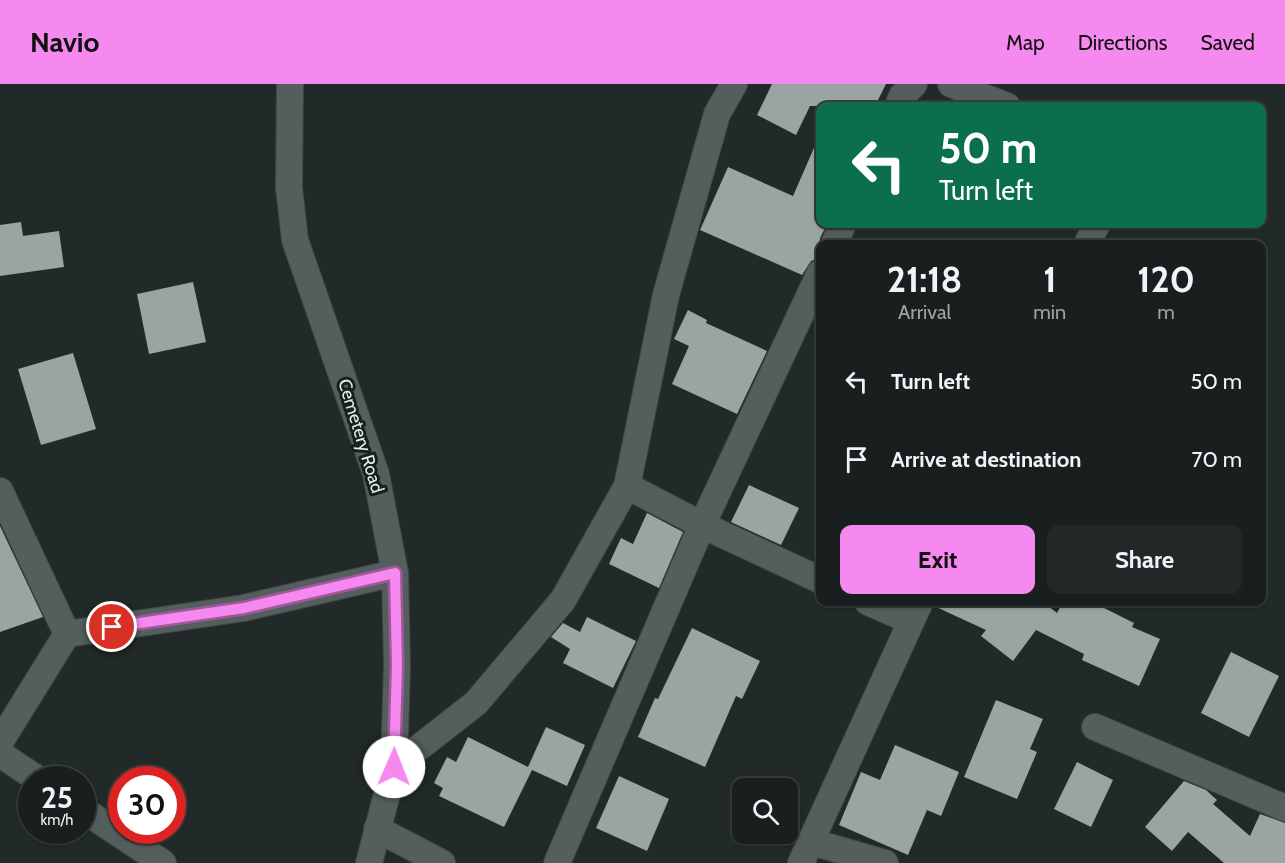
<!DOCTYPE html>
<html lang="en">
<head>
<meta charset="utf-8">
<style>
  body { margin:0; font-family:Cabin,sans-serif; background:#222728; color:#f1f3f6; height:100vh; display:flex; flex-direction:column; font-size:22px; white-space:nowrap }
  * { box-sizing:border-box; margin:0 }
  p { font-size:20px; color:#9fa2a4 }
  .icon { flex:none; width:33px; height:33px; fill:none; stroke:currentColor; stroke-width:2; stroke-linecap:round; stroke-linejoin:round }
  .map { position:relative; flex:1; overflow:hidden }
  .panel { position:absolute; left:816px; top:156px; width:450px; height:366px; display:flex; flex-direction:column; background:#191f1f; border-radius:12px; box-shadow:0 2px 4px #0004,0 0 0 2px #373d3d }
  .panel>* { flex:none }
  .top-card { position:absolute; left:816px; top:18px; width:450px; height:126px; border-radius:12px; box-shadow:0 2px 4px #0004,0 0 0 2px #373d3d; background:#0b6e4f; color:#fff; overflow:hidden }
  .tools { position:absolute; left:732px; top:694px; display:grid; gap:12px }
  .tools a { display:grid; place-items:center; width:66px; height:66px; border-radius:12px; background:#191f1f; box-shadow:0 2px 4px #0004,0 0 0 2px #373d3d; font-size:30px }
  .speed { position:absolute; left:18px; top:682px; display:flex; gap:12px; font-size:30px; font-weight:700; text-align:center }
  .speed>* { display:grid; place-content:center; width:78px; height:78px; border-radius:50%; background:#191f1f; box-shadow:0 2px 4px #0004,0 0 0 2px #373d3d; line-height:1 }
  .speed small { font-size:15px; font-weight:400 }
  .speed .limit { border:9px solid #d22; background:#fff; color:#111 }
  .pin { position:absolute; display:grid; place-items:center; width:51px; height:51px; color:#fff; margin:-26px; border:3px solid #fff; border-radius:50%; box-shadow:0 2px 6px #0007 }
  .me { position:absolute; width:66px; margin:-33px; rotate:1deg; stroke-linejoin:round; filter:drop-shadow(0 0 4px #0008) }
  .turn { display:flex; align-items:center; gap:21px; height:126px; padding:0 24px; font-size:27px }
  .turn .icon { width:78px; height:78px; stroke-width:2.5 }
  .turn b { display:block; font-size:42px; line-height:51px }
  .eta { display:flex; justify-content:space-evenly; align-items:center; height:102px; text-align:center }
  .eta b { font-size:36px; font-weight:800; line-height:42px }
  .cta { display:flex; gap:12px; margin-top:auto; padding:12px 24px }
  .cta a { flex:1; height:69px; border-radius:12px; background:#f589ef; color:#111; font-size:24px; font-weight:800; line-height:69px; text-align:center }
  .cta a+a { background:#222728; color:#f1f3f6 }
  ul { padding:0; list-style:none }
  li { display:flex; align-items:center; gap:18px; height:78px; padding:0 24px }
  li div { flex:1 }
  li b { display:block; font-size:22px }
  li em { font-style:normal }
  header { display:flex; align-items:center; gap:36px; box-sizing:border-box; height:84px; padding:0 30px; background:#f589ef; color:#111 }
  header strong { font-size:28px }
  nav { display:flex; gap:33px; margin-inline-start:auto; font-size:21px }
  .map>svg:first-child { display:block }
  .building { fill:#99a4a3 }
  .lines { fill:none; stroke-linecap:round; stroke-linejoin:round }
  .minor-casing { stroke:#3f4645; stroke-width:28 }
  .minor { stroke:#545e5d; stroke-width:26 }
  .route-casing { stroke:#9f599b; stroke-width:15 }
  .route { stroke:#f589ef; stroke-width:10 }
  .labels { text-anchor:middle; stroke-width:6; stroke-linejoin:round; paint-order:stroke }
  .street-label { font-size:18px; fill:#e5ebea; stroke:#17201f }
</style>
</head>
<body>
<header>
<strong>Navio</strong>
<nav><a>Map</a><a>Directions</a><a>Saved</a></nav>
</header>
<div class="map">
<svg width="1285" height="779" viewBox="0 0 1285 779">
  <rect width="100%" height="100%" fill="#212929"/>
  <!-- building -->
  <path class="building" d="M 772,0 L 886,0 L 875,22 L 810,22 L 796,51 L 757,31 Z
    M 820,50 L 820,140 L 827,140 L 820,154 L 819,174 L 811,177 L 802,191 L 700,146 L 728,83 L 793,112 Z
    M 21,138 L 23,152 L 59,147 L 64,183 L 0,192 L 0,141 Z
    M 193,198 L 206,258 L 149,270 L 137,210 Z
    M 688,226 L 707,236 L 706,239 L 767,267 L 737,330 L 672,300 L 689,262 L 674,255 Z
    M 73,269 L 96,345 L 41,361 L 18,285 Z
    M 749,401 L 799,424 L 781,461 L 731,438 Z
    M 647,429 L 683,448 L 659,504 L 609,480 L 621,454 L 633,460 Z
    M 0,442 L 43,533 L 0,548 Z
    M 935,518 L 1043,518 L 1057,529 L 1063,518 L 1092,518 L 1134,539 L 1132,543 L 1160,555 L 1139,602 L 1082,576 L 1084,570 L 1036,546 L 1013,577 L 981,552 L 986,546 L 934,522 Z
    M 587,533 L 636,557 L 613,604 L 563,579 L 570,565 L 551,553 L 563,539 L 580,548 Z
    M 692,544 L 760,577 L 742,615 L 736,612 L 705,683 L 638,653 L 655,614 L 658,615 Z
    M 1231,568 L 1279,592 L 1249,653 L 1201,629 Z
    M 996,616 L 1043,635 L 1030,665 L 1037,668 L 1017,715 L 964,693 Z
    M 546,643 L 585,661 L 567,702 L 532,686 L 504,743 L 439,712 L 443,704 L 434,699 L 447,673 L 456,678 L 468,653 L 528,683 Z
    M 895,661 L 959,688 L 941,732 L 927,726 L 908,771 L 839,741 L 861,688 L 880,696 Z
    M 1077,678 L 1113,696 L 1091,743 L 1054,725 Z
    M 619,692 L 669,715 L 647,767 L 596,744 Z
    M 1184,697 L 1206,706 L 1217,716 L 1213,720 L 1250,752 L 1260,730 L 1285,739 L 1285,779 L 1224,779 L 1188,748 L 1172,767 L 1145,743 Z"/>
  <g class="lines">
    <!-- minor casing -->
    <g class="minor-casing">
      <path id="minor" d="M 290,0 L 289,104 L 295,156 L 376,390 L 395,489 L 397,581 L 394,683 L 369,779
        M 951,0 L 1007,22
        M 898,22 L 902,12 L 914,0
        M 834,160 L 843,140
        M 1087,160 L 1097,140
        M 627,402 L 702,441 L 820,496
        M 0,407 L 67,550
        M 868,518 L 911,537
        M 1095,643 L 1285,724
        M 0,658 L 67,550 L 244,524 L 395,489
        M 0,670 L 39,696
        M 394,683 L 476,619 L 563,516 L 627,402 L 666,211 L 717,30 L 734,0
        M 82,725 L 163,779
        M 377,745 L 442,779
        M 812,758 L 885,779
        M 557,779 L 702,441 L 820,189
        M 801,779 L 920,518"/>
    </g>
    <!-- minor -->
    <use href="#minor" class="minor"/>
  </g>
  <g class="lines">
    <!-- route casing -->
    <g class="route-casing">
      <path id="route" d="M 112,543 L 244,524 L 395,489 L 397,581 L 394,683"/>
    </g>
    <!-- route -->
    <use href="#route" class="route"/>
  </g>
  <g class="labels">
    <!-- street labels -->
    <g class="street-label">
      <text transform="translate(361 352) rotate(73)" y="6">Cemetery Road</text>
    </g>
  </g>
</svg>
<div class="tools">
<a><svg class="icon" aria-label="search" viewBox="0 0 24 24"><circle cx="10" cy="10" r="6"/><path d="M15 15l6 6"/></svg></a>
</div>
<div class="speed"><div>25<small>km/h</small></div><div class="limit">30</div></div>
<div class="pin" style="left:112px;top:543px;background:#d93025"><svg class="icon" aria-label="arrive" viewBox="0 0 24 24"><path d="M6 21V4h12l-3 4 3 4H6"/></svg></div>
<svg class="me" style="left:394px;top:683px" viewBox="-20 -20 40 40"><circle r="19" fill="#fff"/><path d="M0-13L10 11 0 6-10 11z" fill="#f589ef"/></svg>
<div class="top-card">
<div class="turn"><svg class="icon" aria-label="left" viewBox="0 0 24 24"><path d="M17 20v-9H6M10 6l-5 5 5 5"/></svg><div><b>50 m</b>Turn left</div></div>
</div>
<section class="panel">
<div class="eta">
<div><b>21:18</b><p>Arrival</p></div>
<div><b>1</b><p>min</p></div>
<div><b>120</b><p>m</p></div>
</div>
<ul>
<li><svg class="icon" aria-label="left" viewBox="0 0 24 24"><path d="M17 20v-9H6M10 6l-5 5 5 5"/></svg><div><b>Turn left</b></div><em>50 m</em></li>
<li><svg class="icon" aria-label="arrive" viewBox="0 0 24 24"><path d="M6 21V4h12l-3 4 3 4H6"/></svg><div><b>Arrive at destination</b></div><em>70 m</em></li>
</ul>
<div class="cta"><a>Exit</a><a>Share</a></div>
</section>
</div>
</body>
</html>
